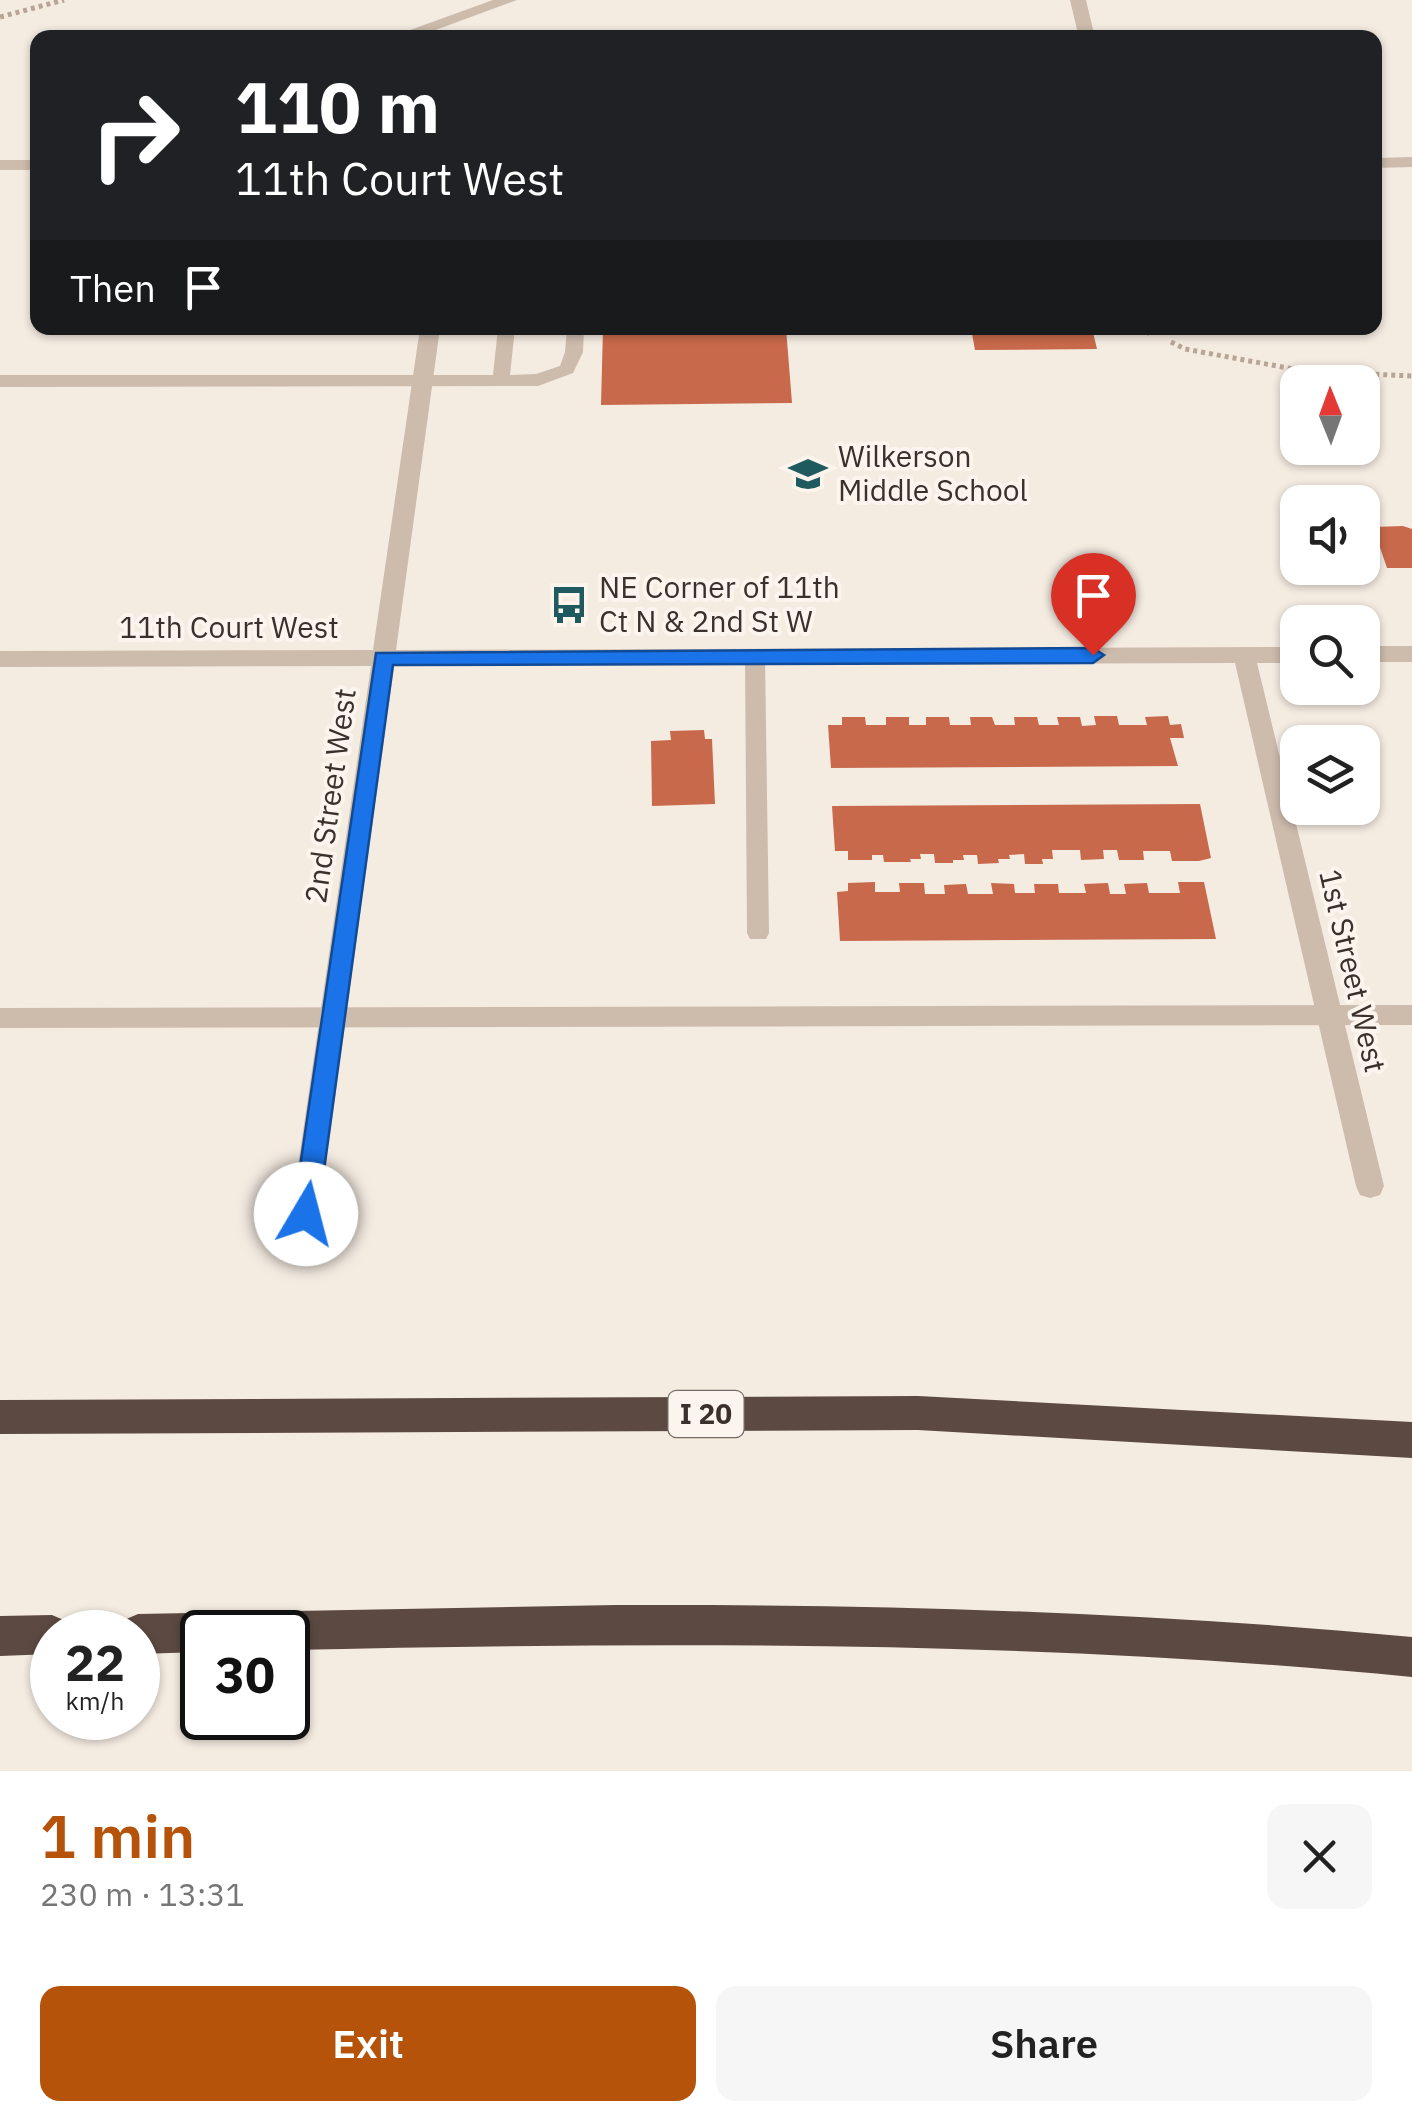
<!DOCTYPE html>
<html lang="en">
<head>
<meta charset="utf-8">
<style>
  body { margin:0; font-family:"IBM Plex Sans",sans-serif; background:#f6f6f6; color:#222; height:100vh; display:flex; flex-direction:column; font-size:38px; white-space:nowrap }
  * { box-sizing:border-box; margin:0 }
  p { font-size:32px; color:#767676 }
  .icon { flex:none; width:55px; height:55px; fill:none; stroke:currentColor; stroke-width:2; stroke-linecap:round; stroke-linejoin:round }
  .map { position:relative; height:1771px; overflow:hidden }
  .side { display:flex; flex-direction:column; background:#fff; flex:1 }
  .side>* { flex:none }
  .guide { position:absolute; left:30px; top:30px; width:1352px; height:305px; border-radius:20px; box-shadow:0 2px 8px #0004; background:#202124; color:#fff; overflow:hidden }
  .needle { width:65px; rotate:359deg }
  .controls { position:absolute; left:1280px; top:365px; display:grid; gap:20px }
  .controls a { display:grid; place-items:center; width:100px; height:100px; border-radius:20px; background:#fff; box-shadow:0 2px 8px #0004; font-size:50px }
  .speed { position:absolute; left:30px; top:1610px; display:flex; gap:20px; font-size:50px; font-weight:700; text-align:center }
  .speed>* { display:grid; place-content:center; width:130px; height:130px; border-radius:50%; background:#fff; box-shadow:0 2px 8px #0004; line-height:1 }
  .speed small { font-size:25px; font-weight:400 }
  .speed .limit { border:5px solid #111; border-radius:15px; background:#fff; color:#111 }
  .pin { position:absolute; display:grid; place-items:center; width:85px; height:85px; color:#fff; margin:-102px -42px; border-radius:50% 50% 50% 0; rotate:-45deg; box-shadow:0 0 10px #0007 }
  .pin .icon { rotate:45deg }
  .me { position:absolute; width:110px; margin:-55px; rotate:8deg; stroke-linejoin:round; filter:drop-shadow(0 0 8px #0008) }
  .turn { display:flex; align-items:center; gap:35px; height:210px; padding:0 40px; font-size:45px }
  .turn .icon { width:130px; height:130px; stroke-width:2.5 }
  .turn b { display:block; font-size:70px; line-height:85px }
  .then { display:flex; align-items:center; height:95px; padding:0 40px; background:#0003; gap:20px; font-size:38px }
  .round { display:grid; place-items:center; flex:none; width:105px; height:105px; border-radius:20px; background:#f6f6f6 }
  .headline { display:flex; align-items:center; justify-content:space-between; height:170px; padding:0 40px }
  h1 { font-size:60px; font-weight:600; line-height:75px; color:#b45309 }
  .primary-button { display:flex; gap:20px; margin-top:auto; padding:20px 40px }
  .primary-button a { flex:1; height:115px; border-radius:20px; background:#b45309; color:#fff; font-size:40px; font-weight:600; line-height:115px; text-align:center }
  .primary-button a+a { background:#f6f6f6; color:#222 }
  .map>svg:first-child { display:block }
  .building { fill:#c8694b }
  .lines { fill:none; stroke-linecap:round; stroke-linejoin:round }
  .path { stroke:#b9a596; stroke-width:5; stroke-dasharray:4 4; stroke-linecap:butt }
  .service { fill:#cdbbac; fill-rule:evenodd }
  .minor { fill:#cdbbac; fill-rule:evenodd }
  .motorway { fill:#5c4a42; fill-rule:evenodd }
  .route { fill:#1a73e8; stroke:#114b97; stroke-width:2.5 }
  .labels { text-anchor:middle; stroke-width:8; stroke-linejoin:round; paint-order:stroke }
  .shield { fill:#fbf5ee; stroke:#756b66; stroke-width:2.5 }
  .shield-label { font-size:28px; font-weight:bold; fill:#3b302b }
  .poi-label { font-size:30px; fill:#3b302b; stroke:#fbf5ee; text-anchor:start }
  .street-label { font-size:30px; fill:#3b302b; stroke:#fbf5ee }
</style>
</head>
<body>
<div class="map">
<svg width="1412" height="1771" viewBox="0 0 1412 1771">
  <rect width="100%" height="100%" fill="#f4ebe1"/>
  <!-- building -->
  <path class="building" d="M 603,328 L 786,328 L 792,403 L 601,405 Z
    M 971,328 L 1092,328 L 1097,349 L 975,350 Z
    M 1403,526 L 1412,529 L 1412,568 L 1387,568 L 1373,527 Z
    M 1094,716 L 1117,716 L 1119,725 L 1147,725 L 1145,717 L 1168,716 L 1170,725 L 1181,724 L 1184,738 L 1170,738 L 1178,766 L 831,768 L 828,725 L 842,725 L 842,717 L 865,717 L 866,725 L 886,725 L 886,717 L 909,717 L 909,725 L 926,725 L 926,717 L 949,717 L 950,725 L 971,725 L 970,717 L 992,717 L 995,725 L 1015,725 L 1014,717 L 1037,717 L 1039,725 L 1059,725 L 1057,717 L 1080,717 L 1082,726 L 1096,725 Z
    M 704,730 L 705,739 L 712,739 L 715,804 L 652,806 L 651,741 L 671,740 L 670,731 Z
    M 1200,804 L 1211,858 L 1199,861 L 1172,861 L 1170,851 L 1143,851 L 1144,860 L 1119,860 L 1117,850 L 1103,850 L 1104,859 L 1081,860 L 1080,850 L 1052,850 L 1053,859 L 1042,859 L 1043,864 L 1025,864 L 1024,854 L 1009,855 L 1010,859 L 998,859 L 999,863 L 978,864 L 977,855 L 963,855 L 964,860 L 953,860 L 953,863 L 935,863 L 934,854 L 920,854 L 921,859 L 910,859 L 911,862 L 884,862 L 883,855 L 872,855 L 872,860 L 848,860 L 848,851 L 835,851 L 832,806 Z
    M 875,882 L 875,892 L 900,892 L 899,883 L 924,883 L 925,894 L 945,894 L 944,885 L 966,884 L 968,894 L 993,894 L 991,883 L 1014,884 L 1015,893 L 1035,893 L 1034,884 L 1058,884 L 1059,893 L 1086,893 L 1084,884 L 1108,883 L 1110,894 L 1126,894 L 1124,884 L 1147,883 L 1149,893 L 1180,893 L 1178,882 L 1204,882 L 1216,939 L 840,941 L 837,892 L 848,891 L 848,883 Z"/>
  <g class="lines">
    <!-- path -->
    <path class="path" d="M 0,17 L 64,0
      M 1171,342 L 1185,349 L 1304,371 L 1412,376"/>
    <!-- service -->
    <path class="service" d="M 498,328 L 515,328 L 510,375 L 536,374 L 560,366 L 565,352 L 567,328 L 584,328 L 583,352 L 573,373 L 538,386 L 0,387 L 0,375 L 493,375 Z
      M 755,649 L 765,656 L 769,933 L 766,939 L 750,939 L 747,933 L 745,656 Z
      M 1412,1005 L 1412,1025 L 0,1028 L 0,1008 Z"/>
    <!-- minor -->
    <path class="minor" d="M 493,0 L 517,0 L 414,38 L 388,38 Z
      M 1070,0 L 1086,0 L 1095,38 L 1079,38 Z
      M 1412,157 L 1412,167 L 1375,168 L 1375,158 Z
      M 0,160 L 38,160 L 38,170 L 0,170 Z
      M 420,328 L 440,328 L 396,650 L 1298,647 L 1298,663 L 1257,663 L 1384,1186 L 1380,1195 L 1370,1198 L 1360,1195 L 1356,1186 L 1235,663 L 394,666 L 319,1214 L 315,1223 L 305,1226 L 295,1223 L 291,1214 L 371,666 L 0,667 L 0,651 L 373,650 Z
      M 1138,328 L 1156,328 L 1158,330 L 1148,336 Z
      M 1362,646 L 1412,646 L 1412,662 L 1362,662 Z"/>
    <!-- motorway -->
    <path class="motorway" d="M 918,1396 L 1412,1422 L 1412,1458 L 918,1430 L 0,1434 L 0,1400 Z
      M 616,1605 C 882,1604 1147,1612 1412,1637 L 1412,1677 C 1034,1640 667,1642 288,1650 L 288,1632 L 202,1632 L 202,1652 L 138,1654 L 138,1632 L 119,1632 L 124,1620 L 138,1614 Z
      M 52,1615 L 66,1621 L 71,1632 L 52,1632 L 52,1654 L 0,1656 L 0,1616 Z"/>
  </g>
  <!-- route -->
  <path class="route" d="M 1093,648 L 1104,655 L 1093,663 L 393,665 L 318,1214 L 315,1222 L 306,1225 L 296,1222 L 293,1214 L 376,653 Z"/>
  <!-- icons -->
  <defs>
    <g id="school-bare" transform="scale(3)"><path d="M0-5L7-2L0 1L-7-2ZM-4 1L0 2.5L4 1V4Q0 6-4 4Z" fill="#1f5a5e" stroke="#fbf5ee" stroke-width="2.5" paint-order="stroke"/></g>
    <g id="bus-bare" transform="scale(3)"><path d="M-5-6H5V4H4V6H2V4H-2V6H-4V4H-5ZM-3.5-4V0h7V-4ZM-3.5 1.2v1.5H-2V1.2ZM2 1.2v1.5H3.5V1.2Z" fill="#1f5a5e" stroke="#fbf5ee" stroke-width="2.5" paint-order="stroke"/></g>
  </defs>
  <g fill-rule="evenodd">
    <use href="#school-bare" x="808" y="474"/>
    <use href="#bus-bare" x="569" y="605"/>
  </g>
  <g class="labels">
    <!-- shield labels -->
    <rect class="shield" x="668.5" y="1391" width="75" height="46" rx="8"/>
    <g class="shield-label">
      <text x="706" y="1424">I 20</text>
    </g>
    <!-- poi labels -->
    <g class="poi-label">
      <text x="838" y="467">Wilkerson<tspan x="838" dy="34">Middle School</tspan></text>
      <text x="599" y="598">NE Corner of 11th<tspan x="599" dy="34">Ct N &amp; 2nd St W</tspan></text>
    </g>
    <!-- street labels -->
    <g class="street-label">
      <text x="229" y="638">11th Court West</text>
      <text transform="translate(331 796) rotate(-82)" y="10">2nd Street West</text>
      <text transform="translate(1352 971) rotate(77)" y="10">1st Street West</text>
    </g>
  </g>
</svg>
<div class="controls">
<a><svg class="needle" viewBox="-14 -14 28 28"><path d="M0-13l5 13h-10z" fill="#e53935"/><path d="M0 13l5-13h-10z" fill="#767676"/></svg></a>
<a><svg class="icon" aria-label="sound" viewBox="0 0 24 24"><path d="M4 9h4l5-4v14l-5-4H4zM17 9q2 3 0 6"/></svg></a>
<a><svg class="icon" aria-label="search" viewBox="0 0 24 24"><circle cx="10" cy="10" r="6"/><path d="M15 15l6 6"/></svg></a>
<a><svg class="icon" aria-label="layers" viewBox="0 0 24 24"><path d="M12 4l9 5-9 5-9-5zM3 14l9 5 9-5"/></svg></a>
</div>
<div class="speed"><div>22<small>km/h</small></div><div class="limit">30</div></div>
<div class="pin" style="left:1093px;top:655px;background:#d93025"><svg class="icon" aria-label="arrive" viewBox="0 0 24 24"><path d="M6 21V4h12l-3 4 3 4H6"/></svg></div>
<svg class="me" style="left:306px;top:1214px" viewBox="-20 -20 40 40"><circle r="19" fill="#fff"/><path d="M0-13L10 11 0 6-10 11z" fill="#1a73e8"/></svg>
<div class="guide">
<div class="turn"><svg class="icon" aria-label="right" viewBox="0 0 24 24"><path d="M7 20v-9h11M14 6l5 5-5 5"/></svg><div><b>110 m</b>11th Court West</div></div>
<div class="then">Then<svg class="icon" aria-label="arrive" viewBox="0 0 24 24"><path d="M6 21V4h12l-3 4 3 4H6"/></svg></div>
</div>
</div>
<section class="side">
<div class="headline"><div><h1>1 min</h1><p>230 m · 13:31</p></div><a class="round"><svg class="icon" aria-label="close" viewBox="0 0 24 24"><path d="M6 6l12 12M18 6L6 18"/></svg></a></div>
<div class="primary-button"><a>Exit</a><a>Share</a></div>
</section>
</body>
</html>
